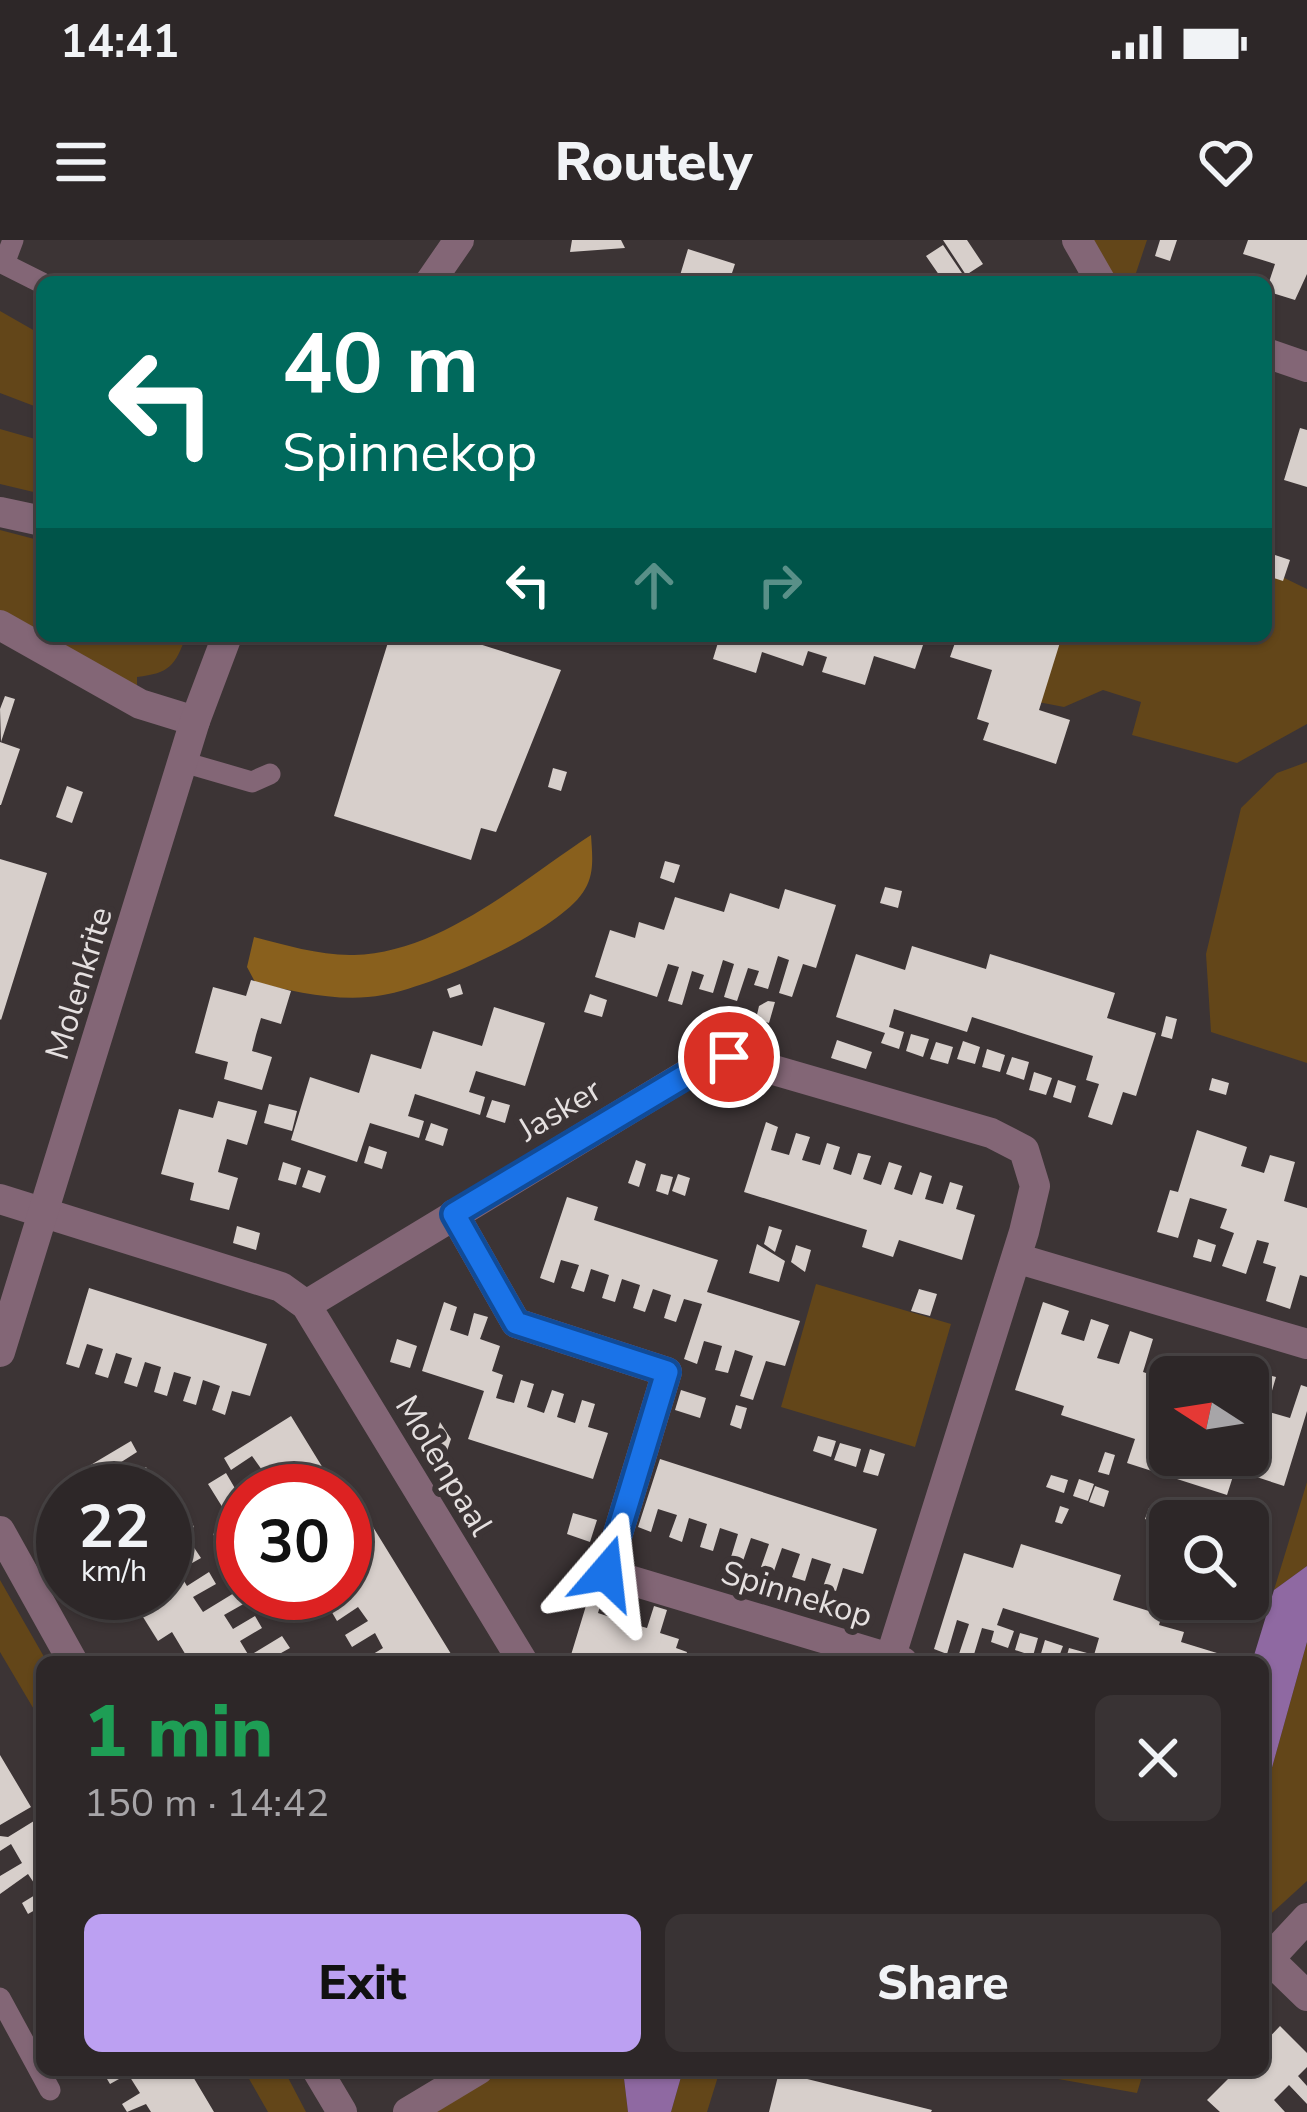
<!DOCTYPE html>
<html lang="en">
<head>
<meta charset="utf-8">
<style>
  body { margin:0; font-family:"Nunito Sans",sans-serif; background:#393334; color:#f1f3f6; height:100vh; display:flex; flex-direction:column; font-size:45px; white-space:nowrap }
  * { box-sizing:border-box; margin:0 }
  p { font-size:39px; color:#a7a5a8 }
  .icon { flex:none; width:66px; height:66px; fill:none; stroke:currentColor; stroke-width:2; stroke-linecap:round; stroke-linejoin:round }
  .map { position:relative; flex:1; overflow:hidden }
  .side { position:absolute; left:36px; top:1416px; width:1233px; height:420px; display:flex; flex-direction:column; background:#2d2728; border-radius:18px; box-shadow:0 3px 9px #0004,0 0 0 3px #484445 }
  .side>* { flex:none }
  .top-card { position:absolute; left:36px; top:36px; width:1236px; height:366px; border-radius:18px; box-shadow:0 3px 9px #0004,0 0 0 3px #484445; background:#00695c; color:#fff; overflow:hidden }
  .needle { width:78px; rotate:282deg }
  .tools { position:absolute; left:1149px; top:1116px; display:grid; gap:24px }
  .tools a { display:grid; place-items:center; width:120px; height:120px; border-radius:18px; background:#2d2728; box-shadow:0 3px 9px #0004,0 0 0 3px #484445; font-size:60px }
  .speed { position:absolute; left:36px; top:1224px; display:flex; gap:24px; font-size:60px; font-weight:700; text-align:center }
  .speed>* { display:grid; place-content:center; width:156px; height:156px; border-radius:50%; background:#2d2728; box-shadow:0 3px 9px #0004,0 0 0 3px #484445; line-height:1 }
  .speed small { font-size:30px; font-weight:400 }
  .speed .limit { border:18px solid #d22; background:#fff; color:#111 }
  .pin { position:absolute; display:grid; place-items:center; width:102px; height:102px; color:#fff; margin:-51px; border:6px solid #fff; border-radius:50%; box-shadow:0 3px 12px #0007 }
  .me { position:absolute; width:132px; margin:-66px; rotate:17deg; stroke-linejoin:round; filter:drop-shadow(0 0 9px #0008) }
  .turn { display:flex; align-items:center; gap:42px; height:252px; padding:0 48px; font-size:54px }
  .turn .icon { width:156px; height:156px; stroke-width:2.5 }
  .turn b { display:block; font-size:84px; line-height:102px }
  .lanes { display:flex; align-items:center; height:114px; padding:0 48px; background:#0003; justify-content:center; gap:60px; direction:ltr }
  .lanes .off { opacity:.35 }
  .round { display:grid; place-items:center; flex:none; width:126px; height:126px; border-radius:18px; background:#393334 }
  .head { display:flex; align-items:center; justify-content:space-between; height:204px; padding:0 48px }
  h1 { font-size:72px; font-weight:800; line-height:90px; color:#1e9e55 }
  .cta { display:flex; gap:24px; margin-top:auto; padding:24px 48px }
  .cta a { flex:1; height:138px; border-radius:18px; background:#bca0f2; color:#111; font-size:48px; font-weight:800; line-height:138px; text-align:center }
  .cta a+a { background:#393334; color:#f1f3f6 }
  .status { display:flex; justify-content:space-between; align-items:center; height:84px; padding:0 60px; background:#2d2728; direction:ltr }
  .status svg { height:33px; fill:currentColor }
  header { display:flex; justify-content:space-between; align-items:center; height:156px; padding:0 48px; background:#2d2728; font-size:54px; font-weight:800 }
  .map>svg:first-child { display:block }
  .green { fill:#634619 }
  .forest { fill:#89601d }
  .water { fill:#8f69a2 }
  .building { fill:#d7cfcb }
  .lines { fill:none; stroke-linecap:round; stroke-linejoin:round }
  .service { stroke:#836676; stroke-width:21 }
  .minor { stroke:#836676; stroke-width:30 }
  .tertiary { stroke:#836676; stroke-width:30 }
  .route-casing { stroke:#114b97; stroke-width:30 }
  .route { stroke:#1a73e8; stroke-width:21 }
  .labels { text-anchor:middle; stroke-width:12; stroke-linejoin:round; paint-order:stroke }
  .street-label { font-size:33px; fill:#e5e0e0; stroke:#3c3435 }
</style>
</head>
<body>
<div class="status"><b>14:41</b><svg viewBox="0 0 49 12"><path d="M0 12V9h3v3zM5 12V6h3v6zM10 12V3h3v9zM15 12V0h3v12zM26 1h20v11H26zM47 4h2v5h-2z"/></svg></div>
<header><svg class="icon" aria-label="menu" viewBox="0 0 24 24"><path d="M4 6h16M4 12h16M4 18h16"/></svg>Routely<svg class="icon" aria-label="heart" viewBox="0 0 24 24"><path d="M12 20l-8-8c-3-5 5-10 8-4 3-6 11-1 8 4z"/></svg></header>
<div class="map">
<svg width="1307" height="1872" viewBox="0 0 1307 1872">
  <rect width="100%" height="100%" fill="#3c3435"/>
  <!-- green -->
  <path class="green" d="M 1087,0 L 1147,0 L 1133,42 L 1108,37 Z
    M 0,71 L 42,95 L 42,169 L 0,153 Z
    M 0,189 L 42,201 L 42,254 L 0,244 Z
    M 0,290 L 42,301 L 42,396 L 186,396 C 175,426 170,433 137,437 L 137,446 L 0,375 Z
    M 1266,329 L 1307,349 L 1307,484 L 1237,523 L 1132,495 L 1141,462 L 1103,450 L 1064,467 L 1033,461 L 1047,396 L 1266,396 Z
    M 1307,522 L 1307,823 L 1211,792 L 1206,714 L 1241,568 L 1277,533 Z
    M 816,1044 L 951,1084 L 915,1207 L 781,1167 Z
    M 1307,1242 L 1307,1326 L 1274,1350 Z
    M 0,1340 L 47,1422 L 42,1422 L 42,1483 L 0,1412 Z
    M 1307,1402 L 1307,1641 L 1263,1681 L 1263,1560 Z
    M 244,1830 L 284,1830 L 306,1872 L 268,1872 Z
    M 500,1830 L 623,1830 L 628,1872 L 430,1872 Z
    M 683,1830 L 720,1830 L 707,1872 L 671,1872 Z
    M 1007,1830 L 1144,1830 L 1137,1853 Z"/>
  <!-- forest -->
  <path class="forest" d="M 591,595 C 592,613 595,633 585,649 C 562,691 430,747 383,755 C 342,763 294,752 255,742 L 247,727 L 254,697 C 285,705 322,716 354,715 C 441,713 522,640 591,595 Z"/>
  <!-- water -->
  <path class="water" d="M 1307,1326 L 1307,1402 L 1263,1560 L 1263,1422 L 1252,1422 L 1274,1350 Z
    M 623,1830 L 683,1830 L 671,1872 L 628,1872 Z"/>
  <!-- building -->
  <path class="building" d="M 572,0 L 621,0 L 625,8 L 570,12 Z
    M 943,0 L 967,0 L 983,24 L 966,35 Z
    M 1160,0 L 1177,0 L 1170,21 L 1155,16 Z
    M 1248,0 L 1307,0 L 1307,34 L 1295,60 L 1266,51 L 1275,24 L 1243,14 Z
    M 943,5 L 968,42 L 944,42 L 926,16 Z
    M 688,9 L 735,24 L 729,42 L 678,42 Z
    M 1300,188 L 1307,190 L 1307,247 L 1284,240 Z
    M 1275,315 L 1290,320 L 1283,341 L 1268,336 Z
    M 390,396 L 454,396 L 561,430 L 496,592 L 481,588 L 471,620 L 334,576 Z
    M 720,396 L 926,396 L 915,429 L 874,416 L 865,445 L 822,432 L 827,417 L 808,411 L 803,426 L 762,412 L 756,433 L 713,419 Z
    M 946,396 L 1062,396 L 1039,470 L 1070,480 L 1056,524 L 983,500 L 989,483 L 977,479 L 992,430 L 950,417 L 956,400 Z
    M 5,456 L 15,459 L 1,502 L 0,469 Z
    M 0,502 L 20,509 L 1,565 L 0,565 Z
    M 553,528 L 567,532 L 561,551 L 548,547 Z
    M 67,546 L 83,552 L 72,583 L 56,577 Z
    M 0,619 L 47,633 L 1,780 L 0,779 Z
    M 665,621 L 680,625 L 674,643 L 660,638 Z
    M 885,647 L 902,651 L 898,668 L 880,663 Z
    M 785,649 L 836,665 L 816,728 L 803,724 L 792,757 L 779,753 L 789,720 L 778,716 L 768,749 L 754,745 L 759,731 L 748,728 L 737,761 L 724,757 L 734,724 L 723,720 L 713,753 L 699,749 L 704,735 L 692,731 L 682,765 L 668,761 L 679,727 L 668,724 L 657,757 L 595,737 L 610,690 L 635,698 L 639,682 L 664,690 L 675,657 L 724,672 L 730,653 L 779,669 Z
    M 912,706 L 986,729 L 990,714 L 1115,753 L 1107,778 L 1156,793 L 1136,856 L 1123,852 L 1112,885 L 1088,877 L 1099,844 L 1086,840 L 1093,816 L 972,777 L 967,792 L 894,769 L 889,787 L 904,792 L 899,809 L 881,803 L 885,793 L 836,777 L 856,714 L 905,730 Z
    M 251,740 L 291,751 L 281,784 L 261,778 L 256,795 L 252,811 L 272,817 L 262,850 L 224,839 L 228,822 L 195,813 L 213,747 L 246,756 Z
    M 460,744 L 463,754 L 450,758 L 447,749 Z
    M 590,754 L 607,760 L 602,777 L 584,772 Z
    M 768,761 L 775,762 L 769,783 L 756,779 L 759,766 Z
    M 494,767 L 545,783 L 525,846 L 476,831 L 469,852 L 485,857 L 480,875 L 415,854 L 408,876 L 424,881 L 419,898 L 370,883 L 357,922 L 291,900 L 310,837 L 359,853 L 371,814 L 421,829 L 433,791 L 482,806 Z
    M 1166,776 L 1177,779 L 1172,799 L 1161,796 Z
    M 911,794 L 929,799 L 923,817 L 906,811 Z
    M 837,800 L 872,812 L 866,829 L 831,818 Z
    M 963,801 L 980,807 L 975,824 L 957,819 Z
    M 936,802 L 953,807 L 948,824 L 930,819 Z
    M 987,809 L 1005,815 L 1000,832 L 982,827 Z
    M 1012,817 L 1029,822 L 1024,840 L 1006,834 Z
    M 1034,832 L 1052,838 L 1046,855 L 1029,850 Z
    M 1212,838 L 1229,843 L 1226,855 L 1209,850 Z
    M 1058,840 L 1076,846 L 1071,863 L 1053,857 Z
    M 492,860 L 510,865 L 505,883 L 486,877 Z
    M 218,861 L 257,871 L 247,905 L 227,899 L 218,932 L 238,938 L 229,970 L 190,960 L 194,943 L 161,934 L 179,869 L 213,878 Z
    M 269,864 L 297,871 L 292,891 L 264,883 Z
    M 766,882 L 778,887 L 771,910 L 789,915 L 796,893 L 810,897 L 802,920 L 820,925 L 827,903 L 840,907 L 833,929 L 851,935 L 858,913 L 871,916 L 863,939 L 881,945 L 889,922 L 902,926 L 894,949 L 912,955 L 920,932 L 932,936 L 925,959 L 943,964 L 950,942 L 963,946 L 956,969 L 975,975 L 962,1020 L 899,1000 L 893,1017 L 862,1007 L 867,990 L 744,952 Z
    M 431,883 L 448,889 L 443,906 L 425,900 Z
    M 1197,890 L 1247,907 L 1241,926 L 1264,933 L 1270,915 L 1295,922 L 1284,961 L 1307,968 L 1307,1037 L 1300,1035 L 1290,1069 L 1266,1061 L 1276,1027 L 1263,1023 L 1269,1003 L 1257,1000 L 1246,1034 L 1222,1026 L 1234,993 L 1220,988 L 1227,969 L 1190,958 L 1178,998 L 1157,992 L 1170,950 L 1178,952 Z
    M 369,906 L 387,912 L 382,929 L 364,923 Z
    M 636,920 L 646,924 L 639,947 L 628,943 Z
    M 283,922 L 301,928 L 296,945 L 278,940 Z
    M 308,930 L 326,936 L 320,953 L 302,947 Z
    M 661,934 L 673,937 L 668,955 L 656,951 Z
    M 678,934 L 690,938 L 685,956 L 672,951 Z
    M 567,957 L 598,967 L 594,980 L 718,1020 L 707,1052 L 800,1081 L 785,1126 L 766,1121 L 753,1160 L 740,1156 L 753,1116 L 735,1110 L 728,1133 L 715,1130 L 722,1106 L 704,1101 L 697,1124 L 684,1119 L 702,1064 L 684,1059 L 676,1082 L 664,1078 L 671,1055 L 653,1049 L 645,1072 L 633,1068 L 640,1045 L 622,1039 L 615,1062 L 602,1058 L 609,1035 L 591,1029 L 584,1052 L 571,1048 L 579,1025 L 561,1020 L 554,1043 L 540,1038 Z
    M 237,986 L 260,993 L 256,1010 L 233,1003 Z
    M 769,986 L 782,990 L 775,1012 L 764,1004 Z
    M 1198,999 L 1216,1005 L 1211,1022 L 1193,1017 Z
    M 757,1004 L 785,1021 L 779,1042 L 749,1033 Z
    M 796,1005 L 811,1010 L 805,1032 L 791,1022 Z
    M 89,1048 L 267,1104 L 250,1156 L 232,1151 L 225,1175 L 212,1170 L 220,1146 L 203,1140 L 196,1165 L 183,1161 L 191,1137 L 174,1132 L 167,1156 L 154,1152 L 161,1127 L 145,1122 L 137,1147 L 124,1143 L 132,1118 L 116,1113 L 108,1138 L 95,1134 L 103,1109 L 87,1104 L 79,1128 L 66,1124 Z
    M 919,1049 L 937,1054 L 930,1076 L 911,1071 Z
    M 444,1062 L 457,1067 L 450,1090 L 468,1096 L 474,1073 L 488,1077 L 480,1099 L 500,1106 L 492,1131 L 503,1135 L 496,1158 L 514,1163 L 521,1140 L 534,1144 L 527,1167 L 544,1173 L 552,1150 L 564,1154 L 557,1177 L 575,1183 L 582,1160 L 595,1164 L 588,1187 L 608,1193 L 593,1239 L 468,1199 L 484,1151 L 422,1131 Z
    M 1043,1062 L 1069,1071 L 1061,1094 L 1084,1101 L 1091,1079 L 1109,1085 L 1097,1118 L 1119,1124 L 1130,1091 L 1153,1099 L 1143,1132 L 1155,1136 L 1159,1123 L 1176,1128 L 1170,1146 L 1155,1141 L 1148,1160 L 1170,1167 L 1170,1215 L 1248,1215 L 1248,1184 L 1264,1134 L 1276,1137 L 1266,1171 L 1290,1178 L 1301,1145 L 1307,1147 L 1307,1171 L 1284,1246 L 1235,1230 L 1227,1255 L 1127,1223 L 1135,1199 L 1061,1175 L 1064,1166 L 1015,1150 Z
    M 397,1099 L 417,1106 L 410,1128 L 390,1122 Z
    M 681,1150 L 706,1158 L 700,1178 L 675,1170 Z
    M 736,1165 L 747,1168 L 741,1189 L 730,1185 Z
    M 291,1176 L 337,1251 L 274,1251 L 269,1242 L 244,1251 L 239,1244 L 262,1230 L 252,1216 L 231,1230 L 224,1218 Z
    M 440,1182 L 451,1199 L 443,1223 L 433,1206 Z
    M 818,1196 L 836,1201 L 831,1217 L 813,1211 Z
    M 131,1201 L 137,1212 L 115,1226 L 123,1241 L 146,1227 L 153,1239 L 133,1251 L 67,1251 L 62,1242 Z
    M 840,1203 L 861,1209 L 856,1227 L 834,1220 Z
    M 870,1209 L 885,1214 L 878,1236 L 863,1232 Z
    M 1105,1212 L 1115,1215 L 1109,1235 L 1098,1232 Z
    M 660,1219 L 877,1289 L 863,1334 L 843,1328 L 836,1351 L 823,1347 L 831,1324 L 812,1318 L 805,1341 L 792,1337 L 800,1314 L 782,1308 L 774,1331 L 761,1327 L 769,1304 L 751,1298 L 743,1321 L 731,1317 L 738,1294 L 720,1288 L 713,1311 L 700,1307 L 707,1284 L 689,1278 L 682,1302 L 669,1297 L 677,1275 L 658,1269 L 651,1292 L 638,1287 Z
    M 226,1233 L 243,1262 L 226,1273 L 208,1244 Z
    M 1051,1235 L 1068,1240 L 1064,1253 L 1046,1247 Z
    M 1079,1239 L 1094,1244 L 1088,1261 L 1073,1256 Z
    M 1095,1246 L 1109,1251 L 1104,1267 L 1089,1262 Z
    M 345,1264 L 355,1281 L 365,1274 L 456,1422 L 360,1422 L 383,1408 L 375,1393 L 352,1407 L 345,1395 L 368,1381 L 358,1367 L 337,1381 L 330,1369 L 351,1355 L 345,1345 Z
    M 1060,1266 L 1069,1269 L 1062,1284 L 1055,1282 Z
    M 1149,1268 L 1164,1273 L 1161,1284 L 1145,1279 Z
    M 573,1273 L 597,1280 L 590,1302 L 567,1294 Z
    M 188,1275 L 194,1287 L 165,1303 L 165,1287 Z
    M 221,1289 L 230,1305 L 222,1310 L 213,1294 Z
    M 1021,1304 L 1121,1335 L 1113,1360 L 1162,1375 L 1159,1385 L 1184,1392 L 1181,1402 L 1230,1417 L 1228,1422 L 1092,1422 L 1099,1398 L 1003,1368 L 997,1385 L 1014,1391 L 1008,1408 L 991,1402 L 994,1391 L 982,1388 L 972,1421 L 958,1417 L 969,1384 L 957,1380 L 947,1414 L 934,1409 L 964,1313 L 1013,1328 Z
    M 193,1306 L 201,1318 L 178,1331 L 187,1346 L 209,1332 L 216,1344 L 193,1357 L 203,1372 L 239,1350 L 247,1362 L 224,1375 L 233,1389 L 255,1376 L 262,1388 L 240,1401 L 249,1416 L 282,1396 L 290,1408 L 265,1422 L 190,1422 L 172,1392 L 158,1401 L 128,1353 L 165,1353 L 165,1310 L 171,1320 Z
    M 592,1346 L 605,1350 L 598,1373 L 616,1379 L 623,1356 L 636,1360 L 629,1383 L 647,1388 L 654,1366 L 667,1370 L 660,1393 L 679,1399 L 676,1408 L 687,1412 L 684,1422 L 595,1422 L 571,1415 Z
    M 1020,1393 L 1038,1398 L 1033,1416 L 1015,1410 Z
    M 1045,1400 L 1063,1406 L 1057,1422 L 1040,1417 Z
    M 1069,1408 L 1087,1413 L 1084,1422 L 1065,1422 Z
    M 0,1515 L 31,1567 L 0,1585 Z
    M 42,1576 L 42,1666 L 28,1674 L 22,1663 L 40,1652 L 28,1634 L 0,1654 L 0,1636 L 22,1623 L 11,1604 L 0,1611 L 0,1596 L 8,1597 Z
    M 1280,1786 L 1307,1813 L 1307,1827 L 1298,1836 L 1307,1846 L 1307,1864 L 1289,1845 L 1274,1860 L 1285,1872 L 1220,1872 L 1207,1860 L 1237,1830 L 1263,1830 L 1263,1804 Z
    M 110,1830 L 189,1830 L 214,1872 L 151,1872 L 146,1864 L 127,1872 L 122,1864 L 140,1853 L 128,1834 L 110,1844 L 104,1834 Z
    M 779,1832 L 932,1870 L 931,1872 L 769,1872 Z"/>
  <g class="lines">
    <!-- service -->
    <path class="service" d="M 13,0 L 4,24 L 42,43
      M 183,522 L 252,542 L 270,534
      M 0,1758 L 50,1850"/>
    <!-- minor -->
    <path class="minor" d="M 1077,0 L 1101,42
      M 1266,113 L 1307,127
      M 0,385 L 140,464 L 195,481
      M 0,959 L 281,1047 L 306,1065 L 699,827 L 729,817 L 991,893 L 1024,910 L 1035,946 L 1024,992 L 889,1422
      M 454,974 L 516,1083 L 667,1132 L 606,1333 L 903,1422
      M 1016,1018 L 1307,1104
      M 306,1065 L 523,1422
      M 1307,1678 L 1269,1719 L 1307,1756
      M 408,1872 L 478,1830"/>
    <!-- tertiary -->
    <path class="tertiary" d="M 430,42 L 459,0
      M 0,272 L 42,281
      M 0,1112 L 195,481 L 227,396
      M 0,1291 L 73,1422
      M 317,1830 L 342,1872"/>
  </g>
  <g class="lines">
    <!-- route casing -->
    <g class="route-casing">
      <path id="route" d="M 606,1333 L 667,1132 L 516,1083 L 454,974 L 700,827 L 729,817"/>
    </g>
    <!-- route -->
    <use href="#route" class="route"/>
  </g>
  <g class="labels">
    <!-- street labels -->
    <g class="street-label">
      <text transform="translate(78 743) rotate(-73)" y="12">Molenkrite</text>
      <text transform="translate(559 869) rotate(-31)" y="12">Jasker</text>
      <text transform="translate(445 1225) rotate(59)" y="12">Molenpaal</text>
      <text transform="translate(797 1353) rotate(17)" y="12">Spinnekop</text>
    </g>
  </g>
</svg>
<div class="tools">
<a><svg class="needle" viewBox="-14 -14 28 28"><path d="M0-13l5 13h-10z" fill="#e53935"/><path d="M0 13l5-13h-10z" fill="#a7a5a8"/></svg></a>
<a><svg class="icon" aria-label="search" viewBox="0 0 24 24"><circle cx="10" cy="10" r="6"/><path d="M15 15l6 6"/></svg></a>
</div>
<div class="speed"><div>22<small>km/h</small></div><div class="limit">30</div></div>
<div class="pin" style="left:729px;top:817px;background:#d93025"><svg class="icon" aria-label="arrive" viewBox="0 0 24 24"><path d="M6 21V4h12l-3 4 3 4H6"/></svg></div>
<svg class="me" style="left:606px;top:1333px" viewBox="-20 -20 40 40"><path d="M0-17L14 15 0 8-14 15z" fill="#1a73e8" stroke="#fff" stroke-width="4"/></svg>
<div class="top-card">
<div class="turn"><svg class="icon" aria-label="left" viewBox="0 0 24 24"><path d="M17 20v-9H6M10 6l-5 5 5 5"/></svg><div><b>40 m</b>Spinnekop</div></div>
<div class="lanes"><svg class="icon" aria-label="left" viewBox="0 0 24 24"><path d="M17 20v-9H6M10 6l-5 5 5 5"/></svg><svg class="icon off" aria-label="ahead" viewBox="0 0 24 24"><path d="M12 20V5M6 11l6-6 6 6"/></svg><svg class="icon off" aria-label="right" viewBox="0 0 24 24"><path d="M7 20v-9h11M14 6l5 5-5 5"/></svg></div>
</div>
<section class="side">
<div class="head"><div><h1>1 min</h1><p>150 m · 14:42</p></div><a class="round"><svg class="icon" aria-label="close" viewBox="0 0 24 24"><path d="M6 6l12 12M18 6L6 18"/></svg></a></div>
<div class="cta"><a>Exit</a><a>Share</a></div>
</section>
</div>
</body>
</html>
